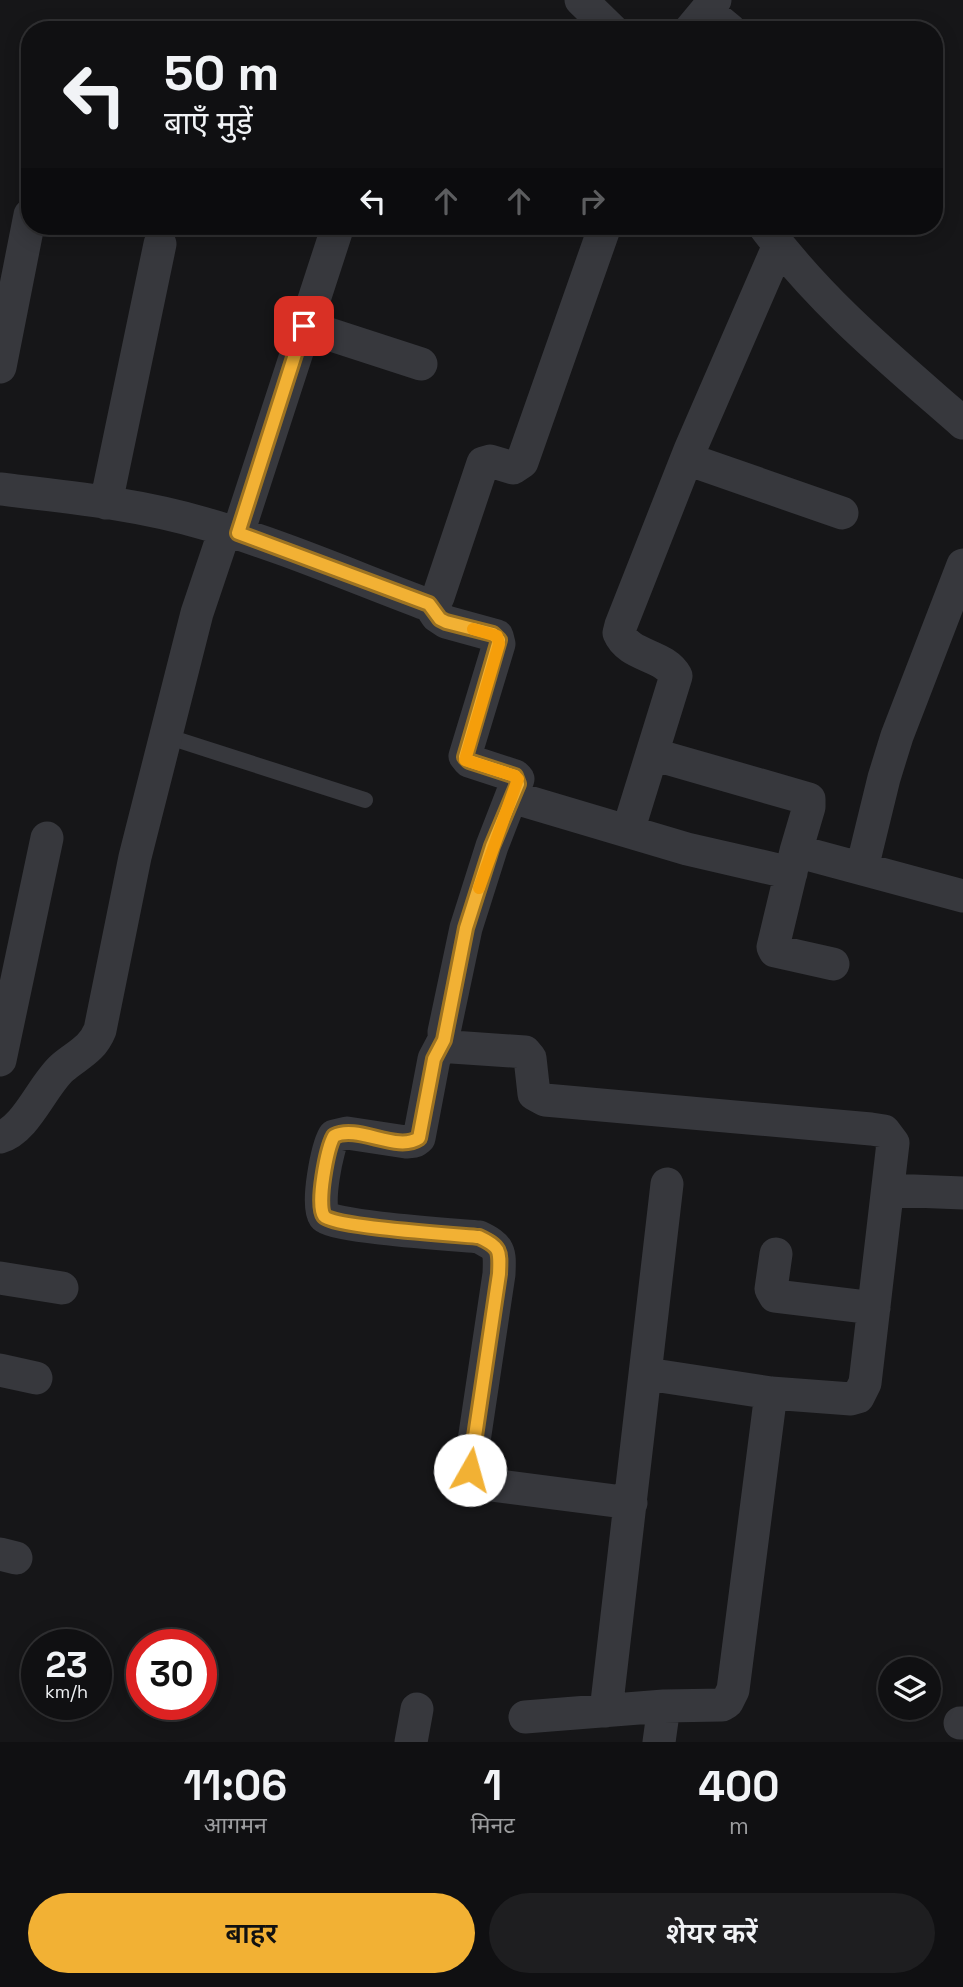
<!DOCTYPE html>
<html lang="hi">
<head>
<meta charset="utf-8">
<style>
  body { margin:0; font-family:"Space Grotesk","Noto Sans Devanagari",sans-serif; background:#1e1e20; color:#f1f3f6; height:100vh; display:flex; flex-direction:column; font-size:26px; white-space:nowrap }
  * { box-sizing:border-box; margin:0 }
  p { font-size:23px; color:#9c9d9f }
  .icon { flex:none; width:38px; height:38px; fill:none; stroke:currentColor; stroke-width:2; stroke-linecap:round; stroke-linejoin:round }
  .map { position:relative; height:1742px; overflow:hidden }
  .panel { display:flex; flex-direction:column; background:#101012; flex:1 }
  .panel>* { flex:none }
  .banner { position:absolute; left:21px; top:21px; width:922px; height:214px; border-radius:28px; box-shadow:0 4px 18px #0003,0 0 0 2px #303032; background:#101012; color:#f1f3f6; overflow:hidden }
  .buttons { position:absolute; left:878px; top:1657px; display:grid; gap:14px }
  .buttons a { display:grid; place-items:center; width:63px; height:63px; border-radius:50%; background:#101012; box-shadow:0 4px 18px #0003,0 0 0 2px #303032; font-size:35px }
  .speed { position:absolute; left:21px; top:1629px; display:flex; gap:14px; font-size:35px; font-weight:700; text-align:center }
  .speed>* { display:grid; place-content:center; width:91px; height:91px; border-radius:50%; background:#101012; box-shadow:0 4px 18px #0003,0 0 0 2px #303032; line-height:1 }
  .speed small { font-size:18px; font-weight:400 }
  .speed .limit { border:10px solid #d22; background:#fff; color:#111 }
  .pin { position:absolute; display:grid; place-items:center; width:60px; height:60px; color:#fff; margin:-30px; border-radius:14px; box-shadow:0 4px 10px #0006 }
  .me { position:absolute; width:77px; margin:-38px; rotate:7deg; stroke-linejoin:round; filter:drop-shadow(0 0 5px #0008) }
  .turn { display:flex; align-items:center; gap:24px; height:147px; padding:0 28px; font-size:32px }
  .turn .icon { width:91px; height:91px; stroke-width:2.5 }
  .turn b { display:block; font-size:49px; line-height:60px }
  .lanes { display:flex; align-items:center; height:66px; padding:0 28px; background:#0003; justify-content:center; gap:35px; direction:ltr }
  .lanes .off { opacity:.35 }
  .eta { display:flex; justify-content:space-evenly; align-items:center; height:119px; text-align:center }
  .eta b { font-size:42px; font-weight:600; line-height:49px }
  .cta { display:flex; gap:14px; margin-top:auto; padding:14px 28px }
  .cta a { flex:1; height:80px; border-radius:42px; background:#f2b134; color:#111; font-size:28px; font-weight:600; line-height:80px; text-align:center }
  .cta a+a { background:#1e1e20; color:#f1f3f6 }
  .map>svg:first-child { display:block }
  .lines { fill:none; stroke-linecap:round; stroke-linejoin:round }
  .lane { stroke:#37383d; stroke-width:16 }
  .street { stroke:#37383d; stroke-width:33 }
  .route-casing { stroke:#9d7322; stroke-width:18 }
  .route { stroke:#f2b134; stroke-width:12 }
  .slow { stroke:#f59e0b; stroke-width:12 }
</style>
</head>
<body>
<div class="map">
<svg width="963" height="1742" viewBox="0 0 963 1742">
  <rect width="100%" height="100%" fill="#161618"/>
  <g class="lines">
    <!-- lane -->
    <path class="lane" d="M 166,736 L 365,800"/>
    <!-- street -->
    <path class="street" d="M 581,0 L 612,30
      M 707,11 L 730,30
      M 690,30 L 715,0
      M 764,226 C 822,304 891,360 963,423
      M 304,326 L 421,364
      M 0,367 L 30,215
      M 687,459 L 842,513
      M 0,489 C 69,497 139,504 206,524 C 280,545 351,576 423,603 L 433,603 L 438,597 L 483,463 L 490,461 L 513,468 L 522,462 L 605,226
      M 106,503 L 160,244
      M 238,533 L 338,226
      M 429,604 L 437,616 L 446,622 L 497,636 L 499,644 L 465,756 L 469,761 L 515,776 L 518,779 L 492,846 L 466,928 L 444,1032 C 444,1040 445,1043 452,1047 L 525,1052 L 530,1058 L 534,1094 L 545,1100 L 871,1129 L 884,1131 L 893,1143 L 865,1383 L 858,1397 L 851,1399 L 771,1393 L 647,1374
      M 652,754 L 809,799 L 809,807 L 796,851 L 773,947 L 775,951 L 833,964
      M 512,797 L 687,849 L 791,873
      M 628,831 L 676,676 C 664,654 629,657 619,633 L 621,625 L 690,450 L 779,245
      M 796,851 L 963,896
      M 862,868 L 884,778 L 897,736 L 963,565
      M 444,1040 L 434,1059 L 419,1138 L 415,1141 L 406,1142 L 347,1133 L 334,1136 C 327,1148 316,1205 324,1216 C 332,1227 458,1235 479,1237 C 500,1247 500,1251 499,1274 L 471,1461 L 472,1477 L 483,1484 L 631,1503
      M 0,1060 L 47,838
      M 0,1137 C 26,1130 42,1086 62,1068 C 77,1055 92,1050 100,1030 L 135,857 L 197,613 L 225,530
      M 889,1190 L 963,1193
      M 776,1254 L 771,1289 L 775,1296 L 874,1308
      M 0,1278 L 62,1288
      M 0,1370 L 36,1378
      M 0,1554 L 16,1558
      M 606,1711 L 667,1184
      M 525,1717 L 664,1706 L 722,1705 L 727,1702 L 733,1690 L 771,1393
      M 960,1723 L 963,1723
      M 411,1742 L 417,1709
      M 659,1742 L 664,1706"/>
  </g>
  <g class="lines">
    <!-- route casing -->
    <g class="route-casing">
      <path id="route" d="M 304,326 L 238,533 L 429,604 L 440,619 L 446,622 L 493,634 L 499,640 L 465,757 L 469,761 L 515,776 L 518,784 L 492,846 L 466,928 L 444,1040 L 434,1059 L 419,1138 C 397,1153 358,1124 334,1136 C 327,1148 316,1205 324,1216 C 332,1227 458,1235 479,1237 C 501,1247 500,1251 499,1274 L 470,1470"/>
    </g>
    <!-- route -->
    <use href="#route" class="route"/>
    <!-- slow -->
    <path class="slow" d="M 473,629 L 497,636 L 499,644 L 465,760 L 515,776 L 518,779 L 479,888"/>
  </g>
</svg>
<div class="buttons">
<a><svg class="icon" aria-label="layers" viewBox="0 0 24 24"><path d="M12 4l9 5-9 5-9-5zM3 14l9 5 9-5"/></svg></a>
</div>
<div class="speed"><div>23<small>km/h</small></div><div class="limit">30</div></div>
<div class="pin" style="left:304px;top:326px;background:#d93025"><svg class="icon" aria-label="arrive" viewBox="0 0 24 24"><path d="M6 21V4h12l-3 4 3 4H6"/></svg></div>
<svg class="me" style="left:470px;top:1470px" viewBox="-20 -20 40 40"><circle r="19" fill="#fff"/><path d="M0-13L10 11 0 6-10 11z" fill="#f2b134"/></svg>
<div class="banner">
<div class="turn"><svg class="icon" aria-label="left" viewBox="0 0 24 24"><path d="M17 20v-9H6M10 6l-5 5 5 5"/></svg><div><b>50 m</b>बाएँ मुड़ें</div></div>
<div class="lanes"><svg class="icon" aria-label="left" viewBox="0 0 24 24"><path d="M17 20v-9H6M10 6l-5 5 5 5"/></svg><svg class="icon off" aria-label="ahead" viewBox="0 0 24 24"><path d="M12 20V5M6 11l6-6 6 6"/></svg><svg class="icon off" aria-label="ahead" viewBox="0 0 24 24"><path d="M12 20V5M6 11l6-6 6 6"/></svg><svg class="icon off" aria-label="right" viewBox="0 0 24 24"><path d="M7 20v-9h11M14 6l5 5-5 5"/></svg></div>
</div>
</div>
<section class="panel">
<div class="eta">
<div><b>11:06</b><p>आगमन</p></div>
<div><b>1</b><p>मिनट</p></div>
<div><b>400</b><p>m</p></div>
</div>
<div class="cta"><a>बाहर</a><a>शेयर करें</a></div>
</section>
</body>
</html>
